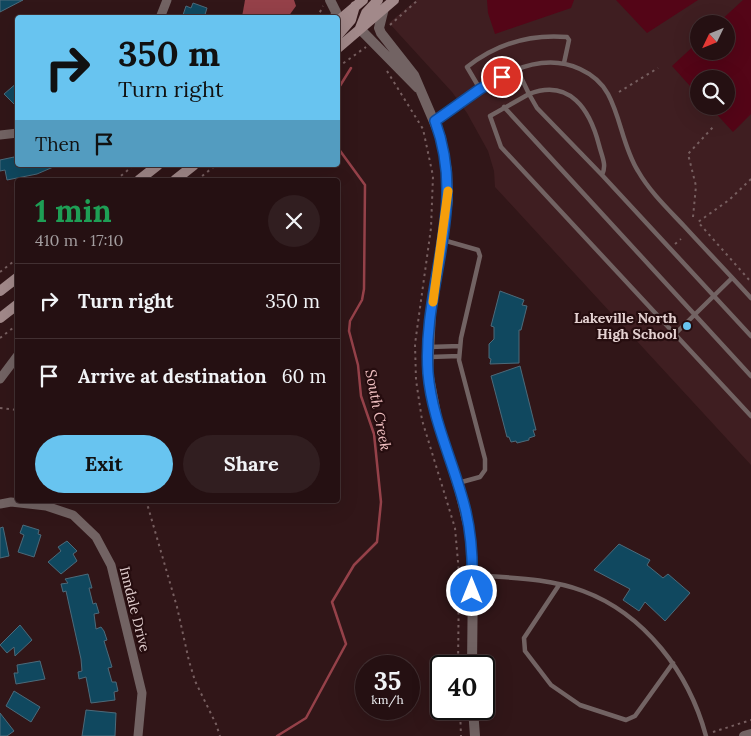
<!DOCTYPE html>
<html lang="en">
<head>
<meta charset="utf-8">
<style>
  body { margin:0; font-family:Lora,serif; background:#311e20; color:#f1f3f6; height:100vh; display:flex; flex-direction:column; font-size:19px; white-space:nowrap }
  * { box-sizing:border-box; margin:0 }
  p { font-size:16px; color:#a39d9f }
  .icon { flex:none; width:28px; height:28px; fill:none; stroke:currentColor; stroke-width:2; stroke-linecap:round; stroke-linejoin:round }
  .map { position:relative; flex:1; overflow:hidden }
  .sheet { position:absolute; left:15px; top:178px; width:325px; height:325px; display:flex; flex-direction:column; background:#251012; border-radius:5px; box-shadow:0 5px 20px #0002,0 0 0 1px #423032 }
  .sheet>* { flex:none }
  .banner { position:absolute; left:15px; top:15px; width:325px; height:152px; border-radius:5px; box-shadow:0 5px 20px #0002,0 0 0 1px #423032; background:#68c4f0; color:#111; overflow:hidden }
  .needle { width:32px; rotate:227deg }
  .tools { position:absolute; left:690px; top:15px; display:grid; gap:10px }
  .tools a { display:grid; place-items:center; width:45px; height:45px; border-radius:50%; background:#251012; box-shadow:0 5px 20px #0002,0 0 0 1px #423032; font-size:25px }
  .speed { position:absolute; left:355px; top:655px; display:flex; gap:10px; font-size:25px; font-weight:700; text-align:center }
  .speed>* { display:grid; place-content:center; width:65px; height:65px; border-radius:50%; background:#251012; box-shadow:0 5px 20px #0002,0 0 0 1px #423032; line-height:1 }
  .speed small { font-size:12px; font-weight:400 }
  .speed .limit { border:2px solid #111; border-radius:8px; background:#fff; color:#111 }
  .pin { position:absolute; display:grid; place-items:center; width:42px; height:42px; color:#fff; margin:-21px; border:2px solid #fff; border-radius:50%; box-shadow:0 1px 5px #0007 }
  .me { position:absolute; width:55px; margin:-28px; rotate:0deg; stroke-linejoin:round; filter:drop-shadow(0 0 4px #0008) }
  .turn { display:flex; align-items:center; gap:18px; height:105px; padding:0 20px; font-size:22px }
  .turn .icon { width:65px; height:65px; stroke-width:2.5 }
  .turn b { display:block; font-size:35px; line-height:42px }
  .then { display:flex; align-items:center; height:48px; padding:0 20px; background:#0003; gap:10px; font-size:19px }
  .round { display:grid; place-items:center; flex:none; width:52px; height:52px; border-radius:26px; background:#311e20 }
  .summary { display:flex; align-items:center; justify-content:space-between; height:85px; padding:0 20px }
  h1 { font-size:30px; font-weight:700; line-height:38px; color:#1e9e55 }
  .action { display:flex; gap:10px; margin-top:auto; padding:10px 20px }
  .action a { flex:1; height:58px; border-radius:30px; background:#68c4f0; color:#111; font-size:20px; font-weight:700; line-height:58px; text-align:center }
  .action a+a { background:#311e20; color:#f1f3f6 }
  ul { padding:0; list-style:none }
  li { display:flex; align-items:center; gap:15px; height:75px; padding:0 20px; border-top:1px solid #423032 }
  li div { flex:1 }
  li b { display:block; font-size:19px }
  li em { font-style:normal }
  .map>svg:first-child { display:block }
  .built { fill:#3f1e21; fill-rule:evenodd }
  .green { fill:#540517 }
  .water { fill:#954149 }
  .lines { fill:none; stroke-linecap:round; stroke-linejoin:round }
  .stream { stroke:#954149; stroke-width:2.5 }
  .building { fill:#10485f; stroke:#4c6a7a }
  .path { stroke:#775f60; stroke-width:2; stroke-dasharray:2.5 4; stroke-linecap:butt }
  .service { stroke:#726363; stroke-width:4.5 }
  .minor { stroke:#726363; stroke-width:9 }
  .tertiary { stroke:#726363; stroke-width:10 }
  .secondary { stroke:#a2898a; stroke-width:10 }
  .route-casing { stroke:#114b97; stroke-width:12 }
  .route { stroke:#1a73e8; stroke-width:9 }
  .slow { stroke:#f59e0b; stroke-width:9 }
  .poi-dot { fill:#68c4f0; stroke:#260d0f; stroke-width:2 }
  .labels { text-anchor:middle; stroke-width:4.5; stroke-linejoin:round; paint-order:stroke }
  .poi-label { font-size:14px; font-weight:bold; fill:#e4d1d1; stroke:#260d0f; text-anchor:end }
  .street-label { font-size:14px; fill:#e4d1d1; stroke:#260d0f }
  .water-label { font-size:15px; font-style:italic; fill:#f0bfc0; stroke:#260d0f }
</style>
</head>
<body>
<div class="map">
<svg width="751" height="736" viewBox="0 0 751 736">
  <rect width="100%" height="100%" fill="#311618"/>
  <!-- built -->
  <path class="built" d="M 416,0 L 751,0 L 751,465 L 495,187 L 494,171 L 488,151 L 467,113 L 452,92 L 389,23 ZM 699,24 L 726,24 L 726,51 L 699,51 ZM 699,79 L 726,79 L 726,106 L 699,106 Z"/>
  <!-- green -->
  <path class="green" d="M 487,0 L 574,0 L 571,8 L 495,34 L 488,13 Z
    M 616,0 L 698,0 L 647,33 Z
    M 743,0 L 751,0 L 751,114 L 733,132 L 709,106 L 726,106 L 726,79 L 699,79 L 699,96 L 672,66 L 699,41 L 699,51 L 726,51 L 726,24 L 717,24 Z"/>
  <!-- water -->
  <path class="water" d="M 245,0 L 294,0 L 296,6 L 288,17 L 242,17 Z"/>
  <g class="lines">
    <!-- stream -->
    <path class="stream" d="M 338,89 L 351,68
      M 277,736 L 306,718 L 346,644 L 332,602 L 354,565 L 377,542 L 381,502 L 374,434 L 361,396 L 358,365 L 349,331 L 350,321 L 362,300 L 364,289 L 365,185 L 338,148"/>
  </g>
  <!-- building -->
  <path class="building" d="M 0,0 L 23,0 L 0,12 Z
    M 193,3 L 207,8 L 204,18 L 182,18 L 186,6 L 191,8 Z
    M 18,82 L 18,108 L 4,94 Z
    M 14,157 L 18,165 L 58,165 L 37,174 L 7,180 L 5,170 L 0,171 L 0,160 Z
    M 500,291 L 524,300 L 522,305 L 527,306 L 521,330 L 519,330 L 519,363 L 490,364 L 491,359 L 489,358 L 489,344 L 494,339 L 494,327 L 491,326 Z
    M 520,366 L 536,430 L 533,430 L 535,436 L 529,438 L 529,440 L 517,443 L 516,441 L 511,442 L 509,437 L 507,437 L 491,376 Z
    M 23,525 L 39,530 L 38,534 L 41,535 L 34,557 L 18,552 L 24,535 L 20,533 Z
    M 3,527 L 9,556 L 0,558 L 0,528 Z
    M 67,541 L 77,551 L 73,554 L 77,561 L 61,574 L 48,562 L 61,551 L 58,547 Z
    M 619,544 L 650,560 L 647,565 L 663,578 L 668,574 L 690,593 L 665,621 L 645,602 L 639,611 L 623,600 L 630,589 L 594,570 Z
    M 88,574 L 92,588 L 89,588 L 93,604 L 96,603 L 99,613 L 94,614 L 96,629 L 101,627 L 104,631 L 107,640 L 104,641 L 112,667 L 108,668 L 112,682 L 116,682 L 118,691 L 114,692 L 115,700 L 91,703 L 86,677 L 79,679 L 78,672 L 82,671 L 81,659 L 66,591 L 63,592 L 61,584 L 68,583 L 65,579 Z
    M 20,625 L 32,640 L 15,656 L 14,647 L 7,653 L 0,645 Z
    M 40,661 L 45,679 L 16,684 L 14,673 L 18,673 L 17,665 Z
    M 14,691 L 40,707 L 31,722 L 6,706 Z
    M 86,710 L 116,713 L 115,736 L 82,736 Z
    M 0,713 L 14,731 L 7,736 L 0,736 Z"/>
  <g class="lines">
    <!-- path -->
    <path class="path" d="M 317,18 L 323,6
      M 390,25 L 418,0
      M 338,67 L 366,47
      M 387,71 L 423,129 L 433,176 L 431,228 L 415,344 L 416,380 L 422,420 L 455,528 L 459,573 L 458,666
      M 619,92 L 658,68
      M 751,179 L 729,200 L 698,222 L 751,282
      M 116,180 L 134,165
      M 197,180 L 216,165
      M 693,217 L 696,186 L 688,154 L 714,126
      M 675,244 L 681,239
      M 0,272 L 18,258
      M 0,338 L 18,324
      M 0,408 L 18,410
      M 146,500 L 177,607 L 189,661 L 195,681 L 216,724 L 220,736
      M 460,709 L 461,736
      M 713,732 L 751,720"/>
    <!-- service -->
    <path class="service" d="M 517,69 L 529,94 L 490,116 L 501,147 L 751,416
      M 480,89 L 467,67 C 496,44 531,34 567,37 L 569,40 L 564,63
      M 504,107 L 751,376
      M 435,121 C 475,93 528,45 580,69 C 591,74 602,83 608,94 C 621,118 623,147 638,171 C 650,192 668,209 684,226 C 706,250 729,274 751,298
      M 602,175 L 537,108 L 529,94 C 570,78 590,110 599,145 C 602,157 607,165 602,175 L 751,336
      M 443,240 L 478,250 L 480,256 L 461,338 L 459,360 L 485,459 L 485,470 L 480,477 L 458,483
      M 675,334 L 732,278
      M 429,347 L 460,346
      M 430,357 L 459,356
      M 474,575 C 510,578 548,578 583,591 C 645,614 689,673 706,736
      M 559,585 L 524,638 L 525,651 L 551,685 L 580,705 L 626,720 L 635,716 L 673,663"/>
    <!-- minor -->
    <path class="minor" d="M 160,18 L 167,0
      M 0,135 L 18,133
      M 0,379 L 18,355
      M 0,504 L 11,502 L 46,506 L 73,515 L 96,537 L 111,565 L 142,693 L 138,736"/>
    <!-- tertiary -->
    <path class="tertiary" d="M 330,0 L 336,12 L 335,18
      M 384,8 L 379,28 L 381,33 L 414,75 L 441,138 L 447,171 L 448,200 L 431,313 L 428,372 L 437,419 L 460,492 L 470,533 L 473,575 L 472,666
      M 360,29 L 418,88
      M 473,709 L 475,736
      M 744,736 L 751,734"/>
    <!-- secondary -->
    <path class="secondary" d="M 338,21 L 363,0
      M 360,28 L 366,13 L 378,0
      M 338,35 L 351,20 L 355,6
      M 338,48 L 394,0
      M 139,180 L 158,165
      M 175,180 L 194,165
      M 0,291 L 18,277
      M 0,318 L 18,304"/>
  </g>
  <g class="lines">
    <!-- route casing -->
    <g class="route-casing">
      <path id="route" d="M 472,591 C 473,565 472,538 466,512 C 455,465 432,421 428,373 C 422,284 468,210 435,121 L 480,89 L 502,77"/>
    </g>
    <!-- route -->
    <use href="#route" class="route"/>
    <!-- slow -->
    <path class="slow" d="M 433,302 L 448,191"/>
  </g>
  <!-- markers -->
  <circle class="poi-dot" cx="687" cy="326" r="5"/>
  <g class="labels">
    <!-- poi labels -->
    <g class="poi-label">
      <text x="677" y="323">Lakeville North<tspan x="677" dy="16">High School</tspan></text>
    </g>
    <!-- street labels -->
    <g class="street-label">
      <text transform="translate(135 609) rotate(76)" y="5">Inndale Drive</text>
    </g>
    <!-- water labels -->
    <g class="water-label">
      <text transform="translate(378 410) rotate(79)" y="5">South Creek</text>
    </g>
  </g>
</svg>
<div class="tools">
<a><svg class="needle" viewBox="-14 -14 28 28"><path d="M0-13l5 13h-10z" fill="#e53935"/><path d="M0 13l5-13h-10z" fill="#a39d9f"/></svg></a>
<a><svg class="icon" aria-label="search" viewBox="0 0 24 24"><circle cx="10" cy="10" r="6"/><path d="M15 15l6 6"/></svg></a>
</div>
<div class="speed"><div>35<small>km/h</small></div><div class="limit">40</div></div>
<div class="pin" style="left:502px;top:77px;background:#d93025"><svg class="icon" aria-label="arrive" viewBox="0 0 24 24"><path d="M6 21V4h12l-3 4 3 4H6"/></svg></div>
<svg class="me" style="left:472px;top:591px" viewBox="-20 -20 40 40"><circle r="17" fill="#1a73e8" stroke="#fff" stroke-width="3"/><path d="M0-11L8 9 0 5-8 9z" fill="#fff"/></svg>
<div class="banner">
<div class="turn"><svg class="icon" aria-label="right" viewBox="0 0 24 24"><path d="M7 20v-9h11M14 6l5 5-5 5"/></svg><div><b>350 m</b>Turn right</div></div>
<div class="then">Then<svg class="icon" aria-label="arrive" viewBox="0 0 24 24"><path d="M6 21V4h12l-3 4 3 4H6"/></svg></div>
</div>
<section class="sheet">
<div class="summary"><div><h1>1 min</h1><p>410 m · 17:10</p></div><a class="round"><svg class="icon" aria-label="close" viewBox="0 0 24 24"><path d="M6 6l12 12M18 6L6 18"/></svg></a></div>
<ul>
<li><svg class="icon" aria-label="right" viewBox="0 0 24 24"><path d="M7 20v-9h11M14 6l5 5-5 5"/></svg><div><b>Turn right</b></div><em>350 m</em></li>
<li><svg class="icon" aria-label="arrive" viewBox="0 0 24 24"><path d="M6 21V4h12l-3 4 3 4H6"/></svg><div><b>Arrive at destination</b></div><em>60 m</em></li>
</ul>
<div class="action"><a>Exit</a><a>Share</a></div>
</section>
</div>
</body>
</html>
